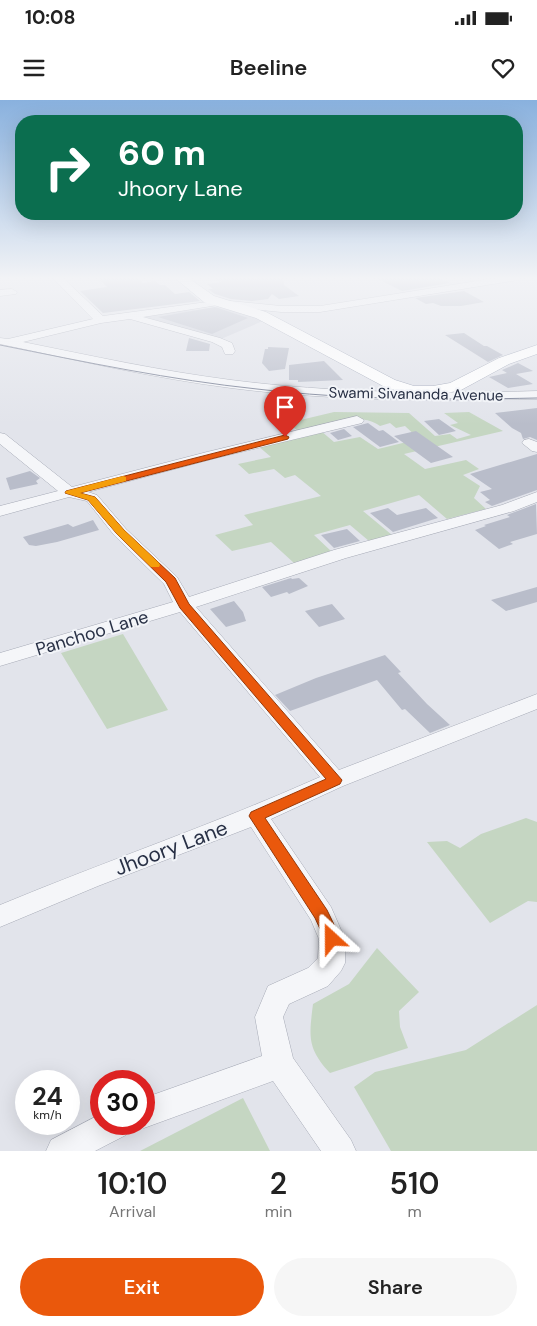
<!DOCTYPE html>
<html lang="en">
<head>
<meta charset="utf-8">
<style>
  body { margin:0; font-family:"DM Sans",sans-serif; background:#f6f6f6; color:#222; height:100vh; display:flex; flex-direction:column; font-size:19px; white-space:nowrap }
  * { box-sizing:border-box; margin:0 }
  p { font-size:16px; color:#767676 }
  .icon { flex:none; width:28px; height:28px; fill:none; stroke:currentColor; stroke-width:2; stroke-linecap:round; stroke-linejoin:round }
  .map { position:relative; height:1051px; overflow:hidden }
  .panel { display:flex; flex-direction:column; background:#fff; flex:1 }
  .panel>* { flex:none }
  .guide { position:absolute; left:15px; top:15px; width:508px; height:105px; border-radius:20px; box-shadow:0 5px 20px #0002; background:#0b6e4f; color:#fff; overflow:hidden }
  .speed { position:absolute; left:15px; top:970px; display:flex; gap:10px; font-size:25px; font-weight:700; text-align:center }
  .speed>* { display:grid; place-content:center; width:65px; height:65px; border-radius:50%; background:#fff; box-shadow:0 5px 20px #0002; line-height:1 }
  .speed small { font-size:12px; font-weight:400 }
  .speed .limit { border:8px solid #d22; background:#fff; color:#111 }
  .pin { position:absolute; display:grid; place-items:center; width:42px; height:42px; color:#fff; margin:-51px -21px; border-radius:50% 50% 50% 0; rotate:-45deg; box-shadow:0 0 5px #0007 }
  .pin .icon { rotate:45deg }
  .me { position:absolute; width:55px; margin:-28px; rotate:336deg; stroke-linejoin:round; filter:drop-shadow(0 0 4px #0008) }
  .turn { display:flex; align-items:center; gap:18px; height:105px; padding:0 20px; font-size:22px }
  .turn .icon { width:65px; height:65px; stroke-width:2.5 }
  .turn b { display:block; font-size:35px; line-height:42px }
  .eta { display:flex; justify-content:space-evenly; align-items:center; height:85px; text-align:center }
  .eta b { font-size:30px; font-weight:600; line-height:35px }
  .cta { display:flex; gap:10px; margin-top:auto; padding:10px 20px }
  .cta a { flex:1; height:58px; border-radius:30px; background:#ea580c; color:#fff; font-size:20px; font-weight:600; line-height:58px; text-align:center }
  .cta a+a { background:#f6f6f6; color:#222 }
  .status { display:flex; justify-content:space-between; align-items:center; height:35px; padding:0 25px; background:#fff; direction:ltr }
  .status svg { height:14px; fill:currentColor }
  header { display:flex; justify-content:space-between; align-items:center; height:65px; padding:0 20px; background:#fff; font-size:22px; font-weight:600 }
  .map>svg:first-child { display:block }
  .built { fill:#d0d3dd }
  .green { fill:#c5d6c2 }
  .building { fill:#b9bdca }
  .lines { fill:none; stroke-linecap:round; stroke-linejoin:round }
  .minor-casing { stroke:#a6aab6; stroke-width:1 }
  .major-casing { stroke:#a0a7b8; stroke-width:1 }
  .minor { fill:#f5f6f9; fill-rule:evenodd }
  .major { fill:#fff; fill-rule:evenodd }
  .tram { stroke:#7a8196; stroke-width:1 }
  .route { fill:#ea580c; stroke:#983908 }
  .slow { fill:#f59e0b }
  .labels { text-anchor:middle; stroke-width:4; stroke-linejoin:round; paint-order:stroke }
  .far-street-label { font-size:15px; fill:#283045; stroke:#f2f4f8 }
  .street-label { font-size:18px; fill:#283045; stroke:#f2f4f8 }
  .near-street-label { font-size:21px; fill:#283045; stroke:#f2f4f8 }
</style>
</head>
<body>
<div class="status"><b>10:08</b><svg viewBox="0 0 49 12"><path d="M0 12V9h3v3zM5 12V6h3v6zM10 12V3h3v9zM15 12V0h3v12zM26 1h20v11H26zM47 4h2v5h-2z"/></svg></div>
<header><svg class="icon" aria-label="menu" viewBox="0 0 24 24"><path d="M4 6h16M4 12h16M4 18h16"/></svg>Beeline<svg class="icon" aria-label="heart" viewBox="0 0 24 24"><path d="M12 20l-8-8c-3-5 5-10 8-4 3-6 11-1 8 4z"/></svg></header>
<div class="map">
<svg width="537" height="1051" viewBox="0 0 537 1051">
  <rect width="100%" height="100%" fill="#e2e4eb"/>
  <!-- built -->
  <path class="built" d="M 219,207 L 265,220 L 221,239 L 143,219 L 141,216 Z"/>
  <!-- green -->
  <path class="green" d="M 334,312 L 409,313 L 435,336 L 450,334 L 457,339 L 471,335 L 450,325 L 458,323 L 444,313 L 469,312 L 503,331 L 404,354 L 425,369 L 466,360 L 479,369 L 463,375 L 480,386 L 474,398 L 486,409 L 447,419 L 419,395 L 363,411 L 392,435 L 369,441 L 350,425 L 314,435 L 332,452 L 294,463 L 271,442 L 232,451 L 215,435 L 253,425 L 244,415 L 321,396 L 295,375 L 285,378 L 274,369 L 249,374 L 238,364 L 271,357 L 258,346 L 321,331 L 334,342 L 360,337 L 378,349 L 419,339 L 405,326 L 396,328 L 390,323 L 380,326 C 356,310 323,325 298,331 L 288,323 Z
    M 123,534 L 168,610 L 107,629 L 61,553 Z
    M 526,718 L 537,722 L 537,802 L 528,801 L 490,823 L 427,742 L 447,741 L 460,748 L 481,734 Z
    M 377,848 L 419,892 L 399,911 L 400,927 L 408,948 L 330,973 C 307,948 309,937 313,904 L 349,884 Z
    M 537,905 L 537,1051 L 391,1051 L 354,987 L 375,972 L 466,950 Z
    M 243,998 L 270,1051 L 140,1051 Z"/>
  <!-- building -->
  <path class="building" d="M 97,177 L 136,177 L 143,183 L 155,181 L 160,185 L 165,185 L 175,194 L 189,192 L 200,201 L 103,213 L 80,191 L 107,187 Z
    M 213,177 L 283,177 L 284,185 L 299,196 L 279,199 L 272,194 L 268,199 L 252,201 L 231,199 L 215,194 L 208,189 L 213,189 L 207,184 L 222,182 Z
    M 374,177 L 438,177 L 450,183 L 402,191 Z
    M 464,191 L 484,202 L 461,206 L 441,206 L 433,203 L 426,204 L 415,198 Z
    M 215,207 L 248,218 L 212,234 L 158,217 Z
    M 464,233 L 484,246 L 487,246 L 503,255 L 488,262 L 445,235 Z
    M 189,238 L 210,244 L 209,251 L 186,251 Z
    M 268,247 L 289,248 L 285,269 L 269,271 L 262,263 L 265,249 L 268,249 Z
    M 324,261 L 343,280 L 298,282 L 298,280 L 289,280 L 289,265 Z
    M 518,263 L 533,271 L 516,274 L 533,284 L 508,288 L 489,277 L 507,273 L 502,270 Z
    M 537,308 L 537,340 L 530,337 L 523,339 L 521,333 L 512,328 L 495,313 Z
    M 439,319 L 456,331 L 439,335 L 424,321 Z
    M 368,323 L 379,331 L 383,330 L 399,342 L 380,347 L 353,327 Z
    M 344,329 L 352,336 L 338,340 L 330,333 Z
    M 416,331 L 453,357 L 431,363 L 394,336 Z
    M 537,354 L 537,390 L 492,406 L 485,402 L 490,400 L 480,392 L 492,389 L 470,374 Z
    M 30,371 L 40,378 L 36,381 L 38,384 L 10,390 L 6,378 Z
    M 536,404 L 537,434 L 510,442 L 513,444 L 499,449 L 475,430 L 486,426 L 484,425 L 510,417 L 507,415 Z
    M 388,408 L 397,415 L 426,408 L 438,418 L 393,432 L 370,413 Z
    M 93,420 L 99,430 L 57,442 L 36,446 L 29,445 L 23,437 L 68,424 L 73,427 Z
    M 347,429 L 360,441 L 334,448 L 321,435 Z
    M 291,478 L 292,479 L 299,478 L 308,486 L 289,494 L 287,492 L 271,497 L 262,487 Z
    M 537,487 L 537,502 L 506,511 L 491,500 Z
    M 234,501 L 243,512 L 246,521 L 226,527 L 210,509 Z
    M 332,504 L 345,519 L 319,527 L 305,511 Z
    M 385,555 L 401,572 L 398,573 L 427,604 L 450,625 L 430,633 L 405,609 L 402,610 L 377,580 L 290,611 L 275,595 L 316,578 Z"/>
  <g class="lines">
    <!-- minor casing -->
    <g class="minor-casing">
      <path id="minor" d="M 52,177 L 62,177 L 103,216 L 222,200 L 223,202 L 218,205 L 143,217 L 220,238 L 232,243 L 235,251 L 233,254 L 225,254 L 222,247 L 212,242 L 130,219 L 101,223 L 23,242 C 92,256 161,271 231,280 C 333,293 435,294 537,291 L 537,299 C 435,301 332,301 231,288 C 153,278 77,260 0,244 L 0,238 L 8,239 L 93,219 Z
        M 502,177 L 523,177 L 518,180 L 320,212 L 281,212 L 230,207 L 225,204 L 230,201 L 281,206 L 320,206 Z
        M 12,189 L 17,192 L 16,194 L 0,196 L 0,190 Z
        M 357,316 L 364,320 L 362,323 L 216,358 L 88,392 L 97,395 L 126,429 L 177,477 L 189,497 L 334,450 L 502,405 L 537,392 L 537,402 L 514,411 L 346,458 L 196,507 L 339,670 L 537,594 L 537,609 L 343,686 L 271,719 L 331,807 L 345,839 L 345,863 L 341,871 L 328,886 L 289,904 L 283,917 L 293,958 L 351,1040 L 356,1051 L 321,1051 L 273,981 L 144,1028 L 133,1024 L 144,1024 L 144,998 L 262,956 L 255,917 L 268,886 L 308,868 L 318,858 L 319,839 L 311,820 L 251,727 L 98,786 L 0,827 L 0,805 C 106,761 215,724 320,677 L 180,512 L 0,566 L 0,553 L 173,502 L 164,484 L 114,435 L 87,401 L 69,397 L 0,416 L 0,406 L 58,391 L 0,344 L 0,333 L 5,334 L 72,387 L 207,352 Z
        M 529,339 L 537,342 L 537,352 L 532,351 L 522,343 L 524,340 Z
        M 101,1014 L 101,1024 L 131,1024 L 126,1035 L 95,1051 L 46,1051 L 51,1040 Z"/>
    </g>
    <!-- major casing -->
    <g class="major-casing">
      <path id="major" d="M 174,177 L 187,177 L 214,196 L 266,212 L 395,280 L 414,286 L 433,286 L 450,283 L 499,258 L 537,245 L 537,254 L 509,264 L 461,290 L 433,296 L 412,296 L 383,286 L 256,218 L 204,202 Z"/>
    </g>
    <!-- minor -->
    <use href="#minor" class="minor"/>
    <!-- major -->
    <use href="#major" class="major"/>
    <!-- tram -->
    <path class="tram" d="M 0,245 C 85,262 171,280 257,289 C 350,300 444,300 537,298"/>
  </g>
  <!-- sky -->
  <linearGradient id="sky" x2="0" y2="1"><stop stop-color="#89b1de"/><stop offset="0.55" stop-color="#f2f3f6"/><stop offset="1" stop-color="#f2f3f6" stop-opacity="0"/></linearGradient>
  <rect width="537" height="324" fill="url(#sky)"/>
  <!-- route -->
  <path class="route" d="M 285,335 L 289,337 L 288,339 L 80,393 L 95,397 L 124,430 L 175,478 L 189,504 L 342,680 L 340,684 L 265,718 L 327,810 L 341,839 L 338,844 L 332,846 L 327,844 L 315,818 L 249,716 L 251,712 L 326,679 L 180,508 L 166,482 L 117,434 L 88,400 L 65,393 L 66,391 Z"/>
  <!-- slow -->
  <path class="slow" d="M 123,376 L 126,377 L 126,381 L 80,393 L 95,397 L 124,430 L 159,463 L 160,465 L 159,467 L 151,467 L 117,434 L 88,400 L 65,393 L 66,391 Z"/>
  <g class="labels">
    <!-- far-street labels -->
    <g class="far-street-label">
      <text transform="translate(416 294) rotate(1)" y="5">Swami Sivananda Avenue</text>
    </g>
    <!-- street labels -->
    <g class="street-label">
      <text transform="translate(92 533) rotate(-17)" y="6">Panchoo Lane</text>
    </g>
    <!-- near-street labels -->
    <g class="near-street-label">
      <text transform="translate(171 748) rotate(-21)" y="7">Jhoory Lane</text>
    </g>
  </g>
</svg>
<div class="speed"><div>24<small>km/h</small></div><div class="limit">30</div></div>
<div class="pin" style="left:285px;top:337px;background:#d93025"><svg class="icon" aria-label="arrive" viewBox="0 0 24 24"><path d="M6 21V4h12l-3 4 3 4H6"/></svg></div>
<svg class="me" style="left:332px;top:839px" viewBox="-20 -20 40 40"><path d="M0-17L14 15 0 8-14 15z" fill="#ea580c" stroke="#fff" stroke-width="4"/></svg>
<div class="guide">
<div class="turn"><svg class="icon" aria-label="right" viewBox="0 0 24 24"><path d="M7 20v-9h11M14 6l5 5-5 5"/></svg><div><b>60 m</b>Jhoory Lane</div></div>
</div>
</div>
<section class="panel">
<div class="eta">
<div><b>10:10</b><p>Arrival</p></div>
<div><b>2</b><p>min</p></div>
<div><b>510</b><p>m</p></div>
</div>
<div class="cta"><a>Exit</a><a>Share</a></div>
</section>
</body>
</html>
